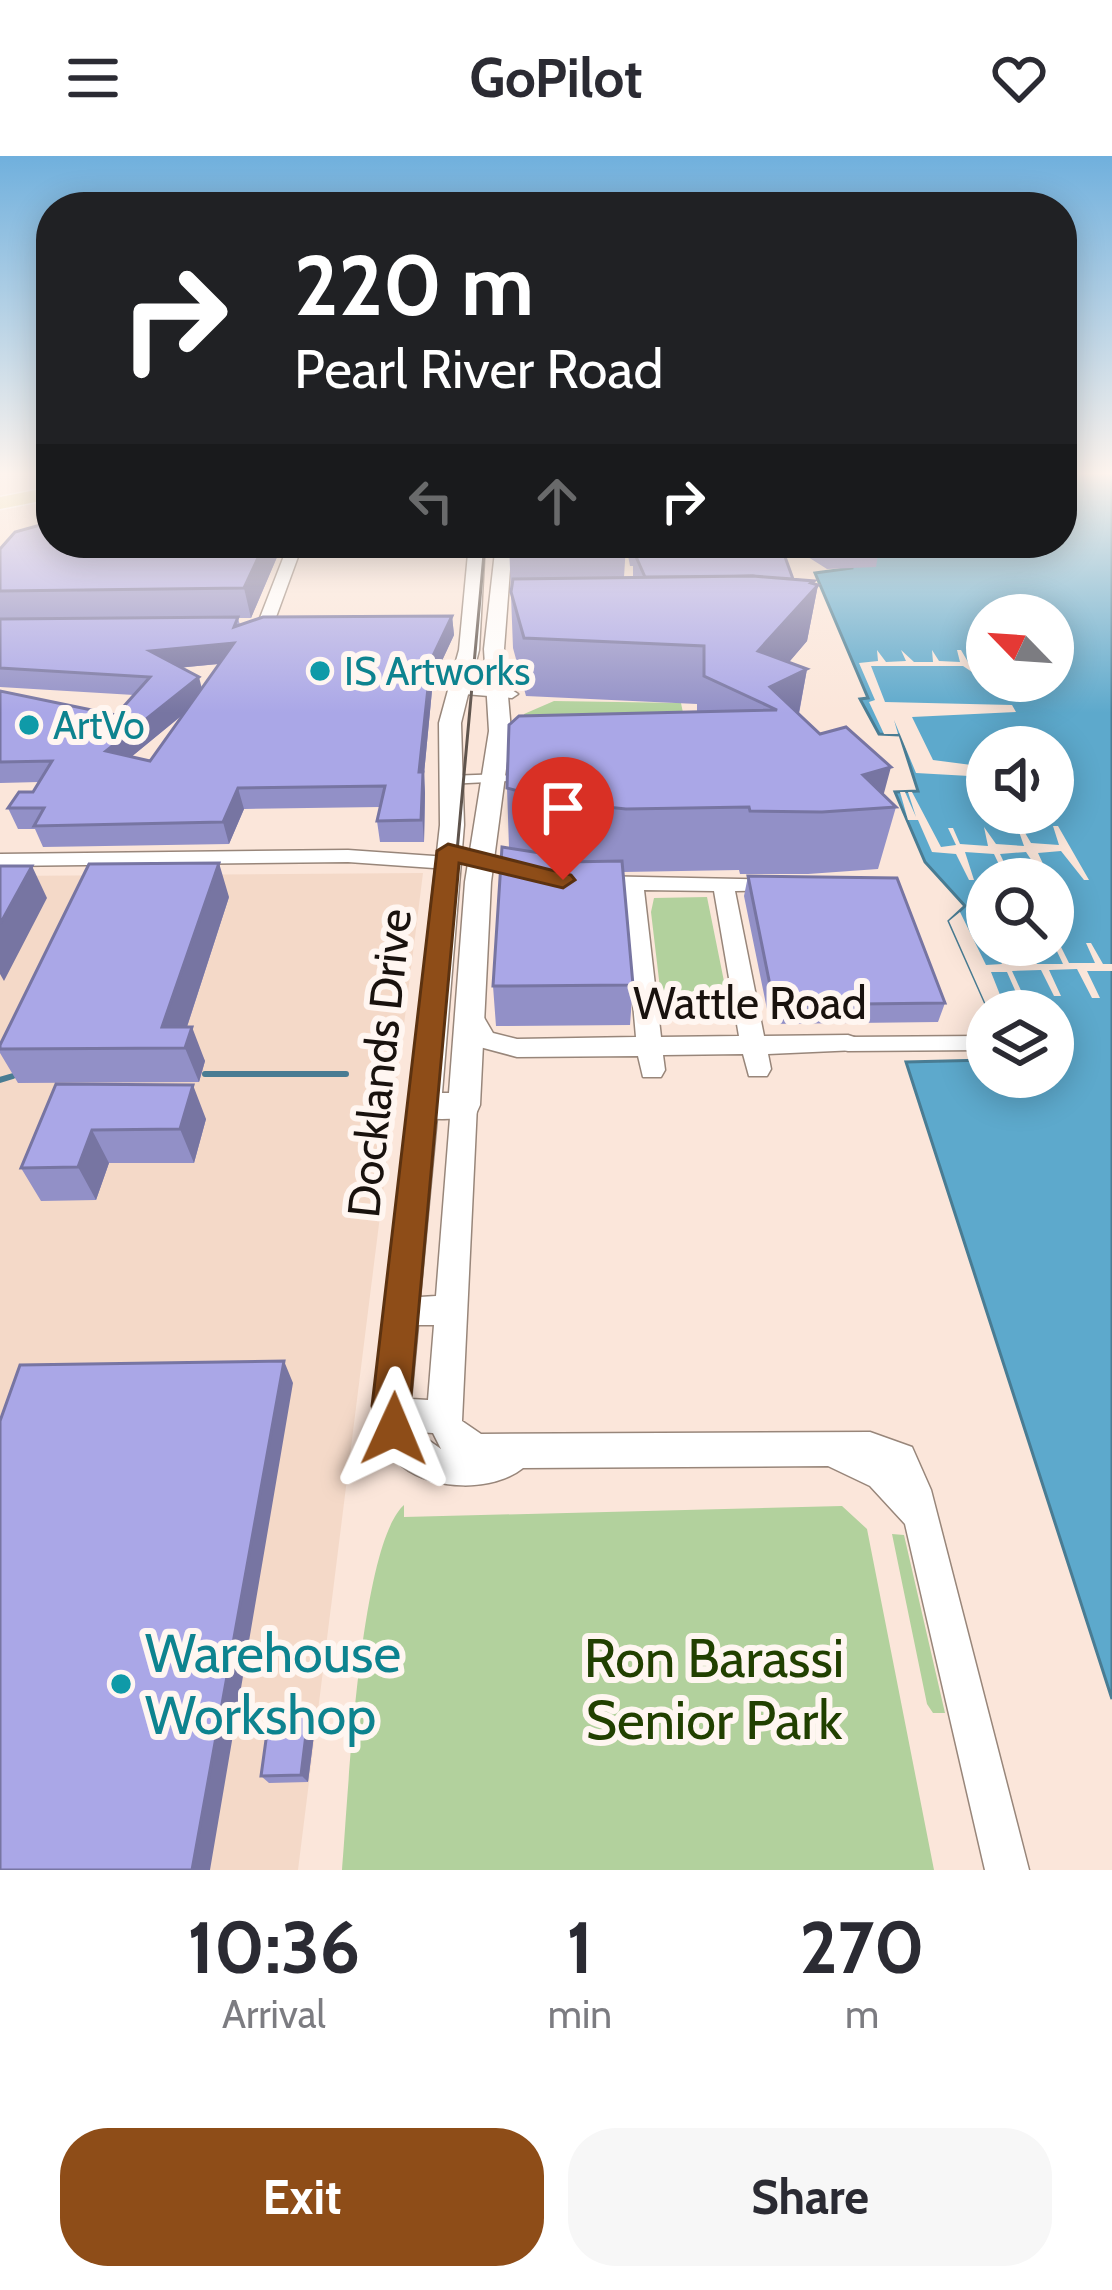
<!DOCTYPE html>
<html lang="en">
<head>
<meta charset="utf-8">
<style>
  body { margin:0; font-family:Cabin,sans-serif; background:#f7f7f7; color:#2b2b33; height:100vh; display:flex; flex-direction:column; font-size:45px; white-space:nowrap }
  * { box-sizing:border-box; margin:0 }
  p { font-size:39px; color:#7c7c81 }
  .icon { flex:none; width:66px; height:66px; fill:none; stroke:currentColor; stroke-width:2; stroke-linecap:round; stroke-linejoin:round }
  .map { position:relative; height:1714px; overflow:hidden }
  .sheet { display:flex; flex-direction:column; background:#fff; flex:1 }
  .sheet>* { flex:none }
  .guide { position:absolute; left:36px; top:36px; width:1041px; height:366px; border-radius:48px; box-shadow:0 6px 30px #0003; background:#202124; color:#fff; overflow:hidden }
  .needle { width:78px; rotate:295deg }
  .buttons { position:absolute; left:966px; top:438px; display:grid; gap:24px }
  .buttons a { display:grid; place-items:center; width:108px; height:108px; border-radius:50%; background:#fff; box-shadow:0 6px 30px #0003; font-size:60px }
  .pin { position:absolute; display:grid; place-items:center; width:102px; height:102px; color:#fff; margin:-123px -51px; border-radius:50% 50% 50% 0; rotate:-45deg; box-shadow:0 0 12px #0007 }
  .pin .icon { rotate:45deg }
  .me { position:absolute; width:132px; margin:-66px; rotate:1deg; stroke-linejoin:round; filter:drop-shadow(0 0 9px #0008) }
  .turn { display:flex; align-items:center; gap:42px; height:252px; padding:0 60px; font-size:54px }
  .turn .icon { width:156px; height:156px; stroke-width:2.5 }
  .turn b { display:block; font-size:84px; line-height:102px }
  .lanes { display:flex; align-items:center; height:114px; padding:0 60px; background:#0003; justify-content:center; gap:60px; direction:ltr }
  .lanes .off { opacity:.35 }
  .eta { display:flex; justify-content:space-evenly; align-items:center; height:204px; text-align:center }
  .eta b { font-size:72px; font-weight:800; line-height:84px }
  .cta { display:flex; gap:24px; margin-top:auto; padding:24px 60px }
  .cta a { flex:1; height:138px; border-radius:48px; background:#8e4d18; color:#fff; font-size:48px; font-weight:800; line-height:138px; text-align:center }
  .cta a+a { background:#f7f7f7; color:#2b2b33 }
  header { display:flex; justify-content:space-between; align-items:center; height:156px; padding:0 60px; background:#fff; font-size:54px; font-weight:800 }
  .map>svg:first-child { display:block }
  .built { fill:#f4d9c8 }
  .green { fill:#b2d19d }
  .water { fill:#5da9cc; stroke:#497c93; stroke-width:3; fill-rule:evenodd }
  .pier { fill:#fbe6da }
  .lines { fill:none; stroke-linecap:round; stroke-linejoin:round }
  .stream { stroke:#497c93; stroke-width:6 }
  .pedestrian-casing { stroke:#98867a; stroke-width:3 }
  .minor-casing { stroke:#98867a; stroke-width:3 }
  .tertiary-casing { stroke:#98867a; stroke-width:3 }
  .primary-casing { stroke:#fff; stroke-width:3 }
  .pedestrian { fill:#fff; fill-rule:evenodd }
  .minor { fill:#fff; fill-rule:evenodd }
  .tertiary { fill:#fff; fill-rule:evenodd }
  .primary { fill:#e8e1a6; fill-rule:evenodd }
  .tram { stroke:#5e534c; stroke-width:3 }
  .wall { fill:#9290c7; fill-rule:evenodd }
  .shaded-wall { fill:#7775a2 }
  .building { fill:#aaa7e7; stroke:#7775a2; stroke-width:3; fill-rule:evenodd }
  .route { fill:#8e4d18; stroke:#5c3210; stroke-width:3 }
  .culture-dot { fill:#0f9aa8; stroke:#fff6f1; stroke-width:4.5 }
  .labels { text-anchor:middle; stroke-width:12; stroke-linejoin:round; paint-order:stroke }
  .far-culture-label { font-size:39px; fill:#0d838f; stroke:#fff6f1; text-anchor:start }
  .street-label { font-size:45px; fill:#19120e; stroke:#fff6f1 }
  .near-culture-label { font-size:54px; fill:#0d838f; stroke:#fff6f1; text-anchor:start }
  .near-park-label { font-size:54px; fill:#214000; stroke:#fff6f1 }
</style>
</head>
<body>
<header><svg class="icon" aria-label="menu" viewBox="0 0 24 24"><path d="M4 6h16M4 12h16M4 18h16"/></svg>GoPilot<svg class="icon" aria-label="heart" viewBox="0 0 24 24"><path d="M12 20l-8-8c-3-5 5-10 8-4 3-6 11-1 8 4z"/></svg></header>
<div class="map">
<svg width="1112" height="1714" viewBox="0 0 1112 1714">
  <rect width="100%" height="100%" fill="#fbe6da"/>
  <!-- built -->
  <path class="built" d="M 423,717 L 298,1714 L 0,1714 L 0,720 Z"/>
  <!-- green -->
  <path class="green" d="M 554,545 L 681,547 L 692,601 L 523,606 L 524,558 Z
    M 707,741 L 732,865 L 712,859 L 720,853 L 708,844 L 682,845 L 672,854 L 682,860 L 664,866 L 651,756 L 654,742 Z
    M 404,1349 L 404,1361 L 842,1350 L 867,1373 L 934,1714 L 342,1714 C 348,1644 359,1389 404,1349 Z
    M 892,1378 L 904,1379 L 945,1557 L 933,1557 L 927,1548 Z"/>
  <!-- water -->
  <path class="water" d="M 1062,317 L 1112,317 L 1112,1543 L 906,906 L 987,904 L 987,921 L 1053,921 L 1053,855 L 989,855 L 949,765 L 965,750 L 925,706 L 895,636 L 918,635 L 900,579 L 879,578 L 860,543 L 868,542 L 815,417 L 852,412 L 852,387 L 1062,387 ZM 987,459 L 1053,459 L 1053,525 L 987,525 ZM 987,591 L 1053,591 L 1053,657 L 987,657 ZM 987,723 L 1053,723 L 1053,789 L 987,789 Z"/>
  <!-- pier -->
  <path class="pier" d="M 877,494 L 886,506 L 906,505 L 901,494 L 914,506 L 933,506 L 932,494 L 939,505 L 960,506 L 957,494 L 961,494 L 975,518 L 963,510 L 871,510 L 885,546 L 1012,549 L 1016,556 L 912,561 L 933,604 L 987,611 L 987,621 L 916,617 L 894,564 L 898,578 L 884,578 L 869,546 L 875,544 L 859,507 L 878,505 Z
    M 900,636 L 905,636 L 916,661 L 908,636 L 912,636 L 941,691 L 956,689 L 948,672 L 953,672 L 960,688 L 988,690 L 984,671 L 996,688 L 1024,690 L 1017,670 L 1021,670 L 1031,687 L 1059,689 L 1053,670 L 1058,670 L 1089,724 L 1084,724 L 1061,695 L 1038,697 L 1050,723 L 1044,723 L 1026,696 L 1000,698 L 1012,723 L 1006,723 L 994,698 L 965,696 L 974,724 L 969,724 L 956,698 L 932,696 L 918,664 L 908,664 Z
    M 960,756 L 986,809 L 1002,808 L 994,790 L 999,790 L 1008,809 L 1031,808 L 1023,789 L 1037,808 L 1063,808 L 1054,789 L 1060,789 L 1069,807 L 1095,807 L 1086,787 L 1091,787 L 1103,808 L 1112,808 L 1112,815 L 1087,815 L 1100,842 L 1092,842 L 1077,813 L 1049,814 L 1061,840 L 1054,840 L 1041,814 L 1012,815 L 1024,841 L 1018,841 L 1007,816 L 991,816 L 1006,854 L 988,853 L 949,765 Z"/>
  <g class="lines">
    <!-- stream -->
    <path class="stream" d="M 205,918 L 346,918
      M 0,924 L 13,920"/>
    <!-- pedestrian casing -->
    <g class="pedestrian-casing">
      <path id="pedestrian" d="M 456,530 L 512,534 L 518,538 L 512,542 L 452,537 L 452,531 Z
        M 503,618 L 510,622 L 508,625 L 448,628 L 441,624 L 448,620 Z
        M 983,880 L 987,881 L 987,893 L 983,894 L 848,895 L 841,893 L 839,888 L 841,883 L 848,881 Z"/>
    </g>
    <!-- minor casing -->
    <g class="minor-casing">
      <path id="minor" d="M 289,387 L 303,387 L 272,472 L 259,475 L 256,472 Z
        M 348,694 L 448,701 L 458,707 L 448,713 L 348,706 L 0,710 L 0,698 Z
        M 594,720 L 782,724 L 786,729 L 782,734 L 735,735 L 764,880 L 848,879 L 857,882 L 860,888 L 857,894 L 768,898 L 771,913 L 767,920 L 749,920 L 743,898 L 663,899 L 665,914 L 661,921 L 643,921 L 638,900 L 517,901 L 476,890 L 458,859 L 470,850 L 479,853 L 493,877 L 517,883 L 636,881 L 623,734 L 587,732 L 583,727 ZM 644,734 L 714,735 L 739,880 L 661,881 Z
        M 464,939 L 473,942 L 477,949 L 462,1265 L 481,1278 L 870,1276 L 912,1291 L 931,1334 L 1029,1714 L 985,1714 L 905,1368 L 870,1330 L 828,1310 L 523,1312 C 493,1336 434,1335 402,1310 C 387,1298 379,1277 375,1259 L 412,950 L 416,943 L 434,943 L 438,950 L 420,1141 L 436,1140 L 451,949 L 455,942 ZM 418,1169 L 434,1169 L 428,1244 L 411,1243 ZM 417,1276 L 433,1277 L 441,1293 Z"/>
    </g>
    <!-- tertiary casing -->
    <g class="tertiary-casing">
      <path id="tertiary" d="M 469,387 L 485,387 L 479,494 L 461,567 L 464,669 L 442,937 L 449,937 L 465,726 L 489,575 L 484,493 L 496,387 L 512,387 L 504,493 L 511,575 L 491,726 L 480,949 L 476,958 C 457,964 432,965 413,959 L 409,950 L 440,669 L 439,567 L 459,494 Z"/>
    </g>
    <!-- primary casing -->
    <g class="primary-casing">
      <path id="primary" d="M 51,331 L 51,343 L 0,353 L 0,341 Z"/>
    </g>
    <!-- pedestrian -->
    <use href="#pedestrian" class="pedestrian"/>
    <!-- minor -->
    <use href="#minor" class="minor"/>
    <!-- tertiary -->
    <use href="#tertiary" class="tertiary"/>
    <!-- primary -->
    <use href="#primary" class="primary"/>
    <!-- tram -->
    <path class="tram" d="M 439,894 L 485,387"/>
  </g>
  <!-- wall -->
  <path class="wall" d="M 283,387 L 251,462 L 238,462 L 240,469 L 452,460 L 454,479 L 433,524 L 424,618 L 425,637 L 424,686 L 380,686 L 377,665 L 380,651 L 244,653 L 229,688 L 43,691 L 35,673 L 18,673 L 8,652 L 33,636 L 39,626 L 0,627 L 0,535 L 116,559 L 134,539 L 0,531 L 0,393 ZM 219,508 L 202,532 L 181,512 L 187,511 ZM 185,557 L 150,605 L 131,601 Z
    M 509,387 L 780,387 L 793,423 L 814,425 L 813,428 L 818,429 L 807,485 L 789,506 L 807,513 L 799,558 L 896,651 L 878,713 L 808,718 L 740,718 L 739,714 L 623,716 L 633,829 L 630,869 L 496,870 L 493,830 L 509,692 L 507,632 L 697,556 L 697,548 L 526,540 L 513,492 ZM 626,389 L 630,410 L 633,410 L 633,421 L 624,421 Z
    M 811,387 L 880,387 L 876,411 L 827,413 L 808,401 Z
    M 748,720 L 945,847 L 938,866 L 770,868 L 744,740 Z
    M 229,741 L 187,871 L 205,905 L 199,926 L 18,927 L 0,897 L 0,889 Z
    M 56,928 L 206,963 L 194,1007 L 109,1007 L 96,1044 L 41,1045 L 21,1012 Z
    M 309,1554 L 316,1563 L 308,1626 L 269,1627 L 261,1620 Z"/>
  <!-- shaded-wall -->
  <path class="shaded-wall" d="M 265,387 L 283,387 L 251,462 L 244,432 Z
    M 814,425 L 812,435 L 818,429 L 807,485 L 757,544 L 758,495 Z
    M 452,460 L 454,479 L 433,524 L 424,618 L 425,637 L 424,686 L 419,616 L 431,504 Z
    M 234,487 L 238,506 L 156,514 L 150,495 Z
    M 807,513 L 796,572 L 777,554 L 770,531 Z
    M 199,521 L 204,541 L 113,616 L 106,595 Z
    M 891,611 L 880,652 L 863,619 Z
    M 238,632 L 244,653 L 229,688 L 223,666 Z
    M 219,707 L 229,741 L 180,892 L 162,871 Z
    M 32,710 L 47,742 L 4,825 L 0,818 L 0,768 Z
    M 192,871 L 205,905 L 199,926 L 185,892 Z
    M 193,929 L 206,963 L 194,1007 L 180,973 Z
    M 92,974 L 109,1007 L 96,1044 L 78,1011 Z
    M 284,1205 L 293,1227 L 210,1714 L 192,1714 Z
    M 309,1554 L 316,1563 L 308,1626 L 301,1619 Z"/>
  <!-- building -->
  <path class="building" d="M 51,366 L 51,387 L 265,387 L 244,432 L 0,435 L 0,393 L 15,376 Z
    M 767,387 L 780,387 L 793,423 L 753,420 L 645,421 L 634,396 Z
    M 824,387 L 880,387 L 880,389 L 831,392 Z
    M 753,420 L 814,425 L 811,427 L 818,429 L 758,495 L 807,513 L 770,531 L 820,578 L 846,571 L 891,611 L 863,619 L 896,651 L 822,656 L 750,655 L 749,651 L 626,653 L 559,646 L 507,632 L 509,569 L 519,560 L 777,554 L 704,520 L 704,490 L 524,482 L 511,436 L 513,423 Z
    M 452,460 L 431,504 L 419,616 L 423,616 L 421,664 L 377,665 L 385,630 L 238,632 L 223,666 L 34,670 L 44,652 L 8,652 L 19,636 L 33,636 L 52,605 L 0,606 L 0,535 L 116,559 L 150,521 L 0,512 L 0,463 L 238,461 L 234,471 L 263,461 ZM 234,487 L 150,605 L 106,595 L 199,521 L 150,495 Z
    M 502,691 L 566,701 L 566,706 L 622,705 L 633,829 L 493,830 Z
    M 219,707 L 162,871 L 192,871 L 185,892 L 0,893 L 0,889 L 89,708 Z
    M 0,710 L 32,710 L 0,768 Z
    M 748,720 L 897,722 L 945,847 L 774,849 Z
    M 56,928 L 193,929 L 180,973 L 92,974 L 78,1011 L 21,1012 Z
    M 284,1205 L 192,1714 L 0,1714 L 0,1265 L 20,1209 Z
    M 309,1554 L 301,1619 L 261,1620 L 270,1555 Z"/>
  <!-- sky -->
  <linearGradient id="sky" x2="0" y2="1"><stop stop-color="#70b0dd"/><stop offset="0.57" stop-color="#fdf4ee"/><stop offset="1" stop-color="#fdf4ee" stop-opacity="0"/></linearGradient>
  <rect width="1112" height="557" fill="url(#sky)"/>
  <!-- route -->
  <path class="route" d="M 448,688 L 571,719 L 575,724 L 563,732 L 459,707 L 410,1250 L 413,1273 L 407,1286 L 394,1292 L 381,1286 L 372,1250 L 437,695 Z"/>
  <!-- markers -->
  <g class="culture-dot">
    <circle cx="320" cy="515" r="12"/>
    <circle cx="29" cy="569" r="12"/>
    <circle cx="121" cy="1528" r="12"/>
  </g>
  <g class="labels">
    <!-- far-culture labels -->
    <g class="far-culture-label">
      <text x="344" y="529">IS Artworks</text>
      <text x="53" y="583">ArtVo</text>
    </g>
    <!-- street labels -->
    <g class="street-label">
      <text x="750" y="863">Wattle Road</text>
      <text transform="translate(379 907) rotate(-84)" y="16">Docklands Drive</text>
    </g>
    <!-- near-culture labels -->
    <g class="near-culture-label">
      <text x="145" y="1516">Warehouse<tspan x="145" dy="62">Workshop</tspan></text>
    </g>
    <!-- near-park labels -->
    <g class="near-park-label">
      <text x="714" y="1521">Ron Barassi<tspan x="714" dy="62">Senior Park</tspan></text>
    </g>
  </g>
</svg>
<div class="buttons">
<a><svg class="needle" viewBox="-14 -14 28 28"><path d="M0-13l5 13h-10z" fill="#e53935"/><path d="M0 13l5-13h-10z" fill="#7c7c81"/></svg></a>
<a><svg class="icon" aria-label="sound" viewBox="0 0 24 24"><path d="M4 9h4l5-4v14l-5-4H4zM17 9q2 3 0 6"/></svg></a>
<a><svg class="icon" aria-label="search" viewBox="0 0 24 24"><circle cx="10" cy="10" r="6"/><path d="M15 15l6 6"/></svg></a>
<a><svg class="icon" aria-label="layers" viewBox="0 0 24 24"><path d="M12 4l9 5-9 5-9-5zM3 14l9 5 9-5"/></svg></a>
</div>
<div class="pin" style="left:563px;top:724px;background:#d93025"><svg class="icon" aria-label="arrive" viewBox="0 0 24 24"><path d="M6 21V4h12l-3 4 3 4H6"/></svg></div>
<svg class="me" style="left:394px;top:1273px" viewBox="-20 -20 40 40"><path d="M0-17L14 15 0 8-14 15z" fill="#8e4d18" stroke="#fff" stroke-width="4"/></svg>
<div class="guide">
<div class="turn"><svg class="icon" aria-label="right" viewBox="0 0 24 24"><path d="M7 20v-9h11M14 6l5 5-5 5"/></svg><div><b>220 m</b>Pearl River Road</div></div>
<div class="lanes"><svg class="icon off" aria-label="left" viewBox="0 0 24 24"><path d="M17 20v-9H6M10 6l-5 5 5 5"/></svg><svg class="icon off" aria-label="ahead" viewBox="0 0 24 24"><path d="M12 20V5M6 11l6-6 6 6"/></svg><svg class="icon" aria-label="right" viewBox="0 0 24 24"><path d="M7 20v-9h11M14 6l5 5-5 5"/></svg></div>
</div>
</div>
<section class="sheet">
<div class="eta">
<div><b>10:36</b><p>Arrival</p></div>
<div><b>1</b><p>min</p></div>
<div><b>270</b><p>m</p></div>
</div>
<div class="cta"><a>Exit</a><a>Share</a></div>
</section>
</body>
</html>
